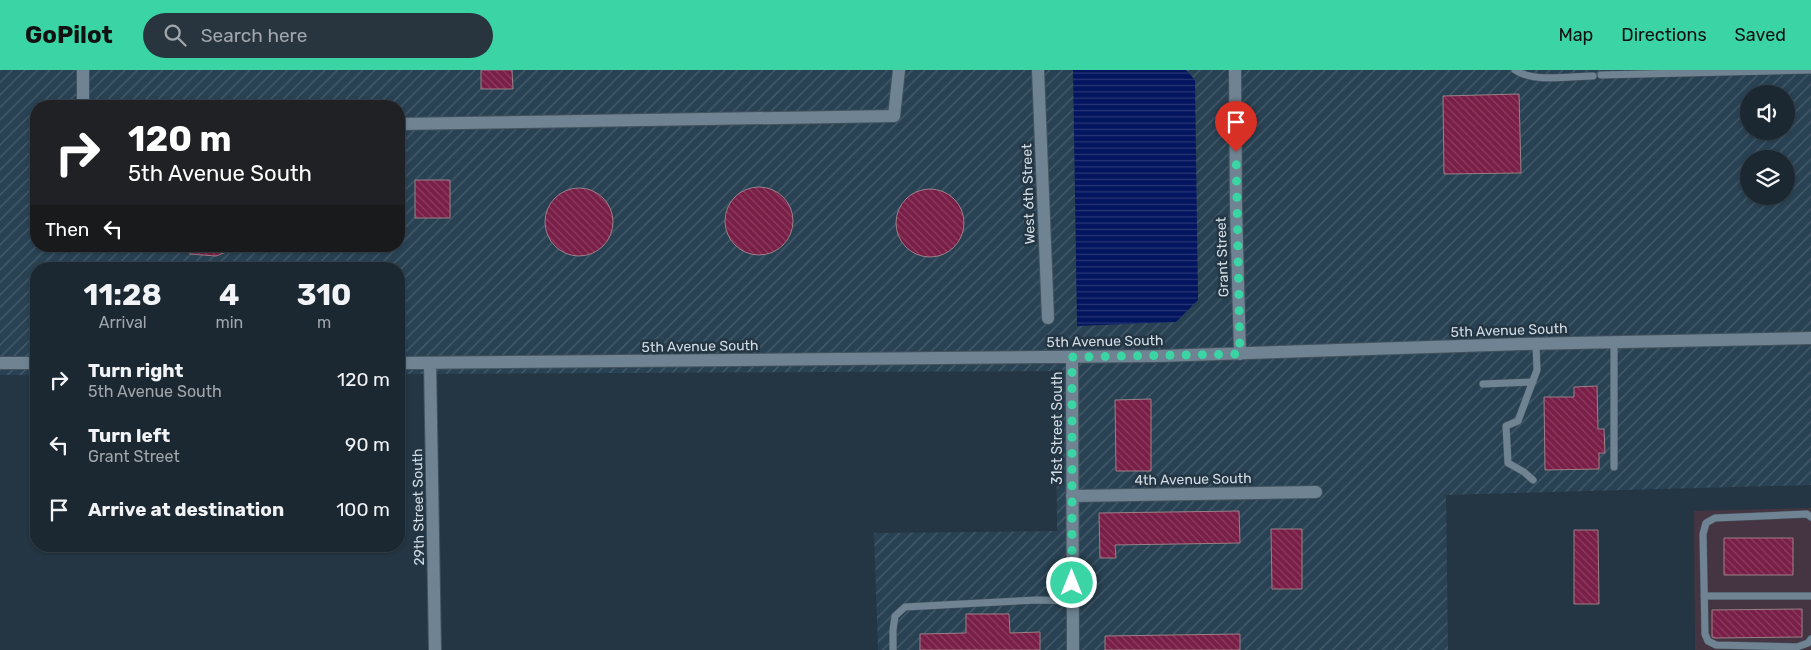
<!DOCTYPE html>
<html lang="en">
<head>
<meta charset="utf-8">
<style>
  body { margin:0; font-family:Rubik,sans-serif; background:#28343e; color:#f1f3f6; height:100vh; display:flex; flex-direction:column; font-size:19px; white-space:nowrap }
  * { box-sizing:border-box; margin:0 }
  p { font-size:16px; color:#a0a6ac }
  .icon { flex:none; width:28px; height:28px; fill:none; stroke:currentColor; stroke-width:2; stroke-linecap:round; stroke-linejoin:round }
  .map { position:relative; flex:1; overflow:hidden }
  .details { position:absolute; left:30px; top:192px; width:375px; height:290px; display:flex; flex-direction:column; background:#1b2832; border-radius:20px; box-shadow:0 1px 4px #0004,0 0 0 1px #39444d }
  .details>* { flex:none }
  .guide { position:absolute; left:30px; top:30px; width:375px; height:152px; border-radius:20px; box-shadow:0 1px 4px #0004,0 0 0 1px #39444d; background:#202124; color:#fff; overflow:hidden }
  .controls { position:absolute; left:1740px; top:15px; display:grid; gap:10px }
  .controls a { display:grid; place-items:center; width:55px; height:55px; border-radius:50%; background:#1b2832; box-shadow:0 1px 4px #0004,0 0 0 1px #39444d; font-size:25px }
  .pin { position:absolute; display:grid; place-items:center; width:42px; height:42px; color:#fff; margin:-51px -21px; border-radius:50% 50% 50% 0; rotate:-45deg; box-shadow:0 0 5px #0007 }
  .pin .icon { rotate:45deg }
  .me { position:absolute; width:55px; margin:-28px; rotate:0deg; stroke-linejoin:round; filter:drop-shadow(0 0 4px #0008) }
  .turn { display:flex; align-items:center; gap:18px; height:105px; padding:0 15px; font-size:22px }
  .turn .icon { width:65px; height:65px; stroke-width:2.5 }
  .turn b { display:block; font-size:35px; line-height:42px }
  .then { display:flex; align-items:center; height:48px; padding:0 15px; background:#0003; gap:10px; font-size:19px }
  .eta { display:flex; justify-content:space-evenly; align-items:center; height:85px; text-align:center }
  .eta b { font-size:30px; font-weight:700; line-height:35px }
  ul { padding:0; list-style:none }
  li { display:flex; align-items:center; gap:15px; height:65px; padding:0 15px }
  li div { flex:1 }
  li b { display:block; font-size:19px }
  li em { font-style:normal }
  header { display:flex; align-items:center; gap:30px; box-sizing:border-box; height:70px; padding:0 25px; background:#3ad4a5; color:#111 }
  header strong { font-size:24px }
  nav { display:flex; gap:28px; margin-inline-start:auto; font-size:18px }
  .search { width:350px; height:45px; background:#28343e; display:flex; align-items:center; gap:12px; box-sizing:border-box; padding:0 18px; border-radius:28px; color:#a0a6ac; font-size:19px }
  .map>svg:first-child { display:block }
  .commercial { fill:#453542 }
  .industrial { fill:url(#industrial-furrows); fill-rule:evenodd }
  .water { fill:url(#water-rules) }
  .building { fill:url(#building-back-hatch); stroke:#998087 }
  .lines { fill:none; stroke-linecap:round; stroke-linejoin:round }
  .service-casing { stroke:#43525e; stroke-width:8 }
  .minor-casing { stroke:#43525e; stroke-width:14 }
  .service { stroke:#6f8392; stroke-width:7 }
  .minor { stroke:#6f8392; stroke-width:12 }
  .route { stroke:#3ad4a5; stroke-width:9; stroke-dasharray:0 16.2 }
  .labels { text-anchor:middle; stroke-width:5; stroke-linejoin:round; paint-order:stroke }
  .street-label { font-size:14px; fill:#d1dce5; stroke:#243643 }
</style>
</head>
<body>
<header>
<strong>GoPilot</strong>
<div class="search"><svg class="icon" aria-label="search" viewBox="0 0 24 24"><circle cx="10" cy="10" r="6"/><path d="M15 15l6 6"/></svg>Search here</div>
<nav><a>Map</a><a>Directions</a><a>Saved</a></nav>
</header>
<div class="map">
<svg width="1811" height="580" viewBox="0 0 1811 580">
  <defs>
    <pattern id="industrial-furrows" width="10" height="10" patternUnits="userSpaceOnUse" patternTransform="scale(1.25)"><rect width="10" height="10" fill="#294253"/><path d="M-1 1l2-2M0 10L10 0M9 11l2-2" fill="none" stroke="#475d6c"/></pattern>
    <pattern id="water-rules" width="6" height="5" patternUnits="userSpaceOnUse" patternTransform="scale(1.25)"><rect width="6" height="5" fill="#03155e"/><path d="M0 2.5h6" fill="none" stroke="#273675"/></pattern>
    <pattern id="building-back-hatch" width="6" height="6" patternUnits="userSpaceOnUse" patternTransform="scale(1.25)"><rect width="6" height="6" fill="#791e46"/><path d="M-1 5l2 2M0 0l6 6M5-1l2 2" fill="none" stroke="#8b3e61"/></pattern>
  </defs>
  <rect width="100%" height="100%" fill="#243643"/>
  <!-- commercial -->
  <path class="commercial" d="M 1811,438 L 1811,580 L 1695,580 L 1694,441 Z"/>
  <!-- industrial -->
  <path class="industrial" d="M 0,0 L 1811,0 L 1811,415 L 1446,425 L 1448,580 L 878,580 L 874,463 L 1057,461 L 1056,301 L 399,304 L 399,199 L 36,199 L 36,305 L 0,305 ZM 1749,24 L 1786,24 L 1786,61 L 1749,61 ZM 36,36 L 399,36 L 399,176 L 36,176 ZM 1749,89 L 1786,89 L 1786,126 L 1749,126 Z"/>
  <!-- water -->
  <path class="water" d="M 1073,0 L 1186,0 L 1195,10 L 1198,230 L 1176,252 L 1077,256 Z"/>
  <!-- building -->
  <path class="building" d="M 481,0 L 512,0 L 513,19 L 481,19 Z
    M 1519,24 L 1521,103 L 1444,104 L 1443,26 Z
    M 415,110 L 450,110 L 450,148 L 415,148 Z
    M725 151a34 34 0 1 1 68 0a34 34 0 1 1-68 0Z
    M545 152a34 34 0 1 1 68 0a34 34 0 1 1-68 0Z
    M896 153a34 34 0 1 1 68 0a34 34 0 1 1-68 0Z
    M 190,176 L 239,176 L 239,177 L 216,186 L 190,184 Z
    M 1597,316 L 1598,359 L 1604,359 L 1605,383 L 1599,383 L 1599,399 L 1545,400 L 1544,327 L 1574,327 L 1574,317 Z
    M 1151,329 L 1151,401 L 1116,401 L 1115,330 Z
    M 1239,441 L 1240,473 L 1115,475 L 1116,488 L 1100,488 L 1099,443 Z
    M 1271,459 L 1302,459 L 1302,519 L 1272,519 Z
    M 1574,460 L 1598,460 L 1599,534 L 1574,534 Z
    M 1724,468 L 1793,468 L 1793,505 L 1724,505 Z
    M 1802,539 L 1802,567 L 1715,568 L 1712,567 L 1712,540 Z
    M 966,544 L 1009,544 L 1010,563 L 1040,562 L 1040,580 L 920,580 L 920,564 L 966,563 Z
    M 1240,564 L 1240,580 L 1105,580 L 1105,566 Z"/>
  <g class="lines">
    <!-- service casing -->
    <g class="service-casing">
      <path id="service" d="M 1515,0 C 1533,13 1572,6 1593,6
        M 1601,5 L 1811,0
        M 1483,314 L 1533,312
        M 1614,397 L 1614,272
        M 1533,410 L 1524,402 L 1508,393 L 1506,356 L 1518,351 L 1537,300 L 1536,274
        M 1811,447 L 1807,444 L 1715,448 L 1706,453 L 1703,464 L 1705,564 L 1708,571 L 1716,575 L 1797,577 L 1808,573 L 1811,569
        M 1704,526 L 1811,526
        M 893,580 L 893,560 L 895,546 L 905,537 L 1037,530 L 1073,531"/>
    </g>
    <!-- minor casing -->
    <g class="minor-casing">
      <path id="minor" d="M 83,0 L 83,36
        M 1038,0 L 1048,248
        M 1235,0 L 1236,136 L 1240,284
        M 399,54 L 894,46 L 899,0
        M 1072,287 L 1073,580
        M 0,293 L 36,293
        M 399,293 L 1159,286 L 1522,274 L 1811,268
        M 430,293 L 435,580
        M 1072,426 L 1316,422"/>
    </g>
    <!-- service -->
    <use href="#service" class="service"/>
    <!-- minor -->
    <use href="#minor" class="minor"/>
  </g>
  <g class="lines">
    <!-- route -->
    <path class="route" d="M 1072,513 L 1072,287 L 1240,284 L 1236,82"/>
  </g>
  <g class="labels">
    <!-- street labels -->
    <g class="street-label">
      <text transform="translate(1028 124) rotate(-92)" y="5">West 6th Street</text>
      <text transform="translate(1222 187) rotate(-92)" y="5">Grant Street</text>
      <text transform="translate(1509 260) rotate(-2)" y="5">5th Avenue South</text>
      <text transform="translate(1105 271) rotate(-1)" y="5">5th Avenue South</text>
      <text transform="translate(700 276) rotate(-1)" y="5">5th Avenue South</text>
      <text transform="translate(1057 358) rotate(-90)" y="5">31st Street South</text>
      <text transform="translate(1193 409) rotate(-1)" y="5">4th Avenue South</text>
      <text transform="translate(418 437) rotate(-91)" y="5">29th Street South</text>
    </g>
  </g>
</svg>
<div class="controls">
<a><svg class="icon" aria-label="sound" viewBox="0 0 24 24"><path d="M4 9h4l5-4v14l-5-4H4zM17 9q2 3 0 6"/></svg></a>
<a><svg class="icon" aria-label="layers" viewBox="0 0 24 24"><path d="M12 4l9 5-9 5-9-5zM3 14l9 5 9-5"/></svg></a>
</div>
<div class="pin" style="left:1236px;top:82px;background:#d93025"><svg class="icon" aria-label="arrive" viewBox="0 0 24 24"><path d="M6 21V4h12l-3 4 3 4H6"/></svg></div>
<svg class="me" style="left:1072px;top:513px" viewBox="-20 -20 40 40"><circle r="17" fill="#3ad4a5" stroke="#fff" stroke-width="3"/><path d="M0-11L8 9 0 5-8 9z" fill="#fff"/></svg>
<div class="guide">
<div class="turn"><svg class="icon" aria-label="right" viewBox="0 0 24 24"><path d="M7 20v-9h11M14 6l5 5-5 5"/></svg><div><b>120 m</b>5th Avenue South</div></div>
<div class="then">Then<svg class="icon" aria-label="left" viewBox="0 0 24 24"><path d="M17 20v-9H6M10 6l-5 5 5 5"/></svg></div>
</div>
<section class="details">
<div class="eta">
<div><b>11:28</b><p>Arrival</p></div>
<div><b>4</b><p>min</p></div>
<div><b>310</b><p>m</p></div>
</div>
<ul>
<li><svg class="icon" aria-label="right" viewBox="0 0 24 24"><path d="M7 20v-9h11M14 6l5 5-5 5"/></svg><div><b>Turn right</b><p>5th Avenue South</p></div><em>120 m</em></li>
<li><svg class="icon" aria-label="left" viewBox="0 0 24 24"><path d="M17 20v-9H6M10 6l-5 5 5 5"/></svg><div><b>Turn left</b><p>Grant Street</p></div><em>90 m</em></li>
<li><svg class="icon" aria-label="arrive" viewBox="0 0 24 24"><path d="M6 21V4h12l-3 4 3 4H6"/></svg><div><b>Arrive at destination</b></div><em>100 m</em></li>
</ul>
</section>
</div>
</body>
</html>
